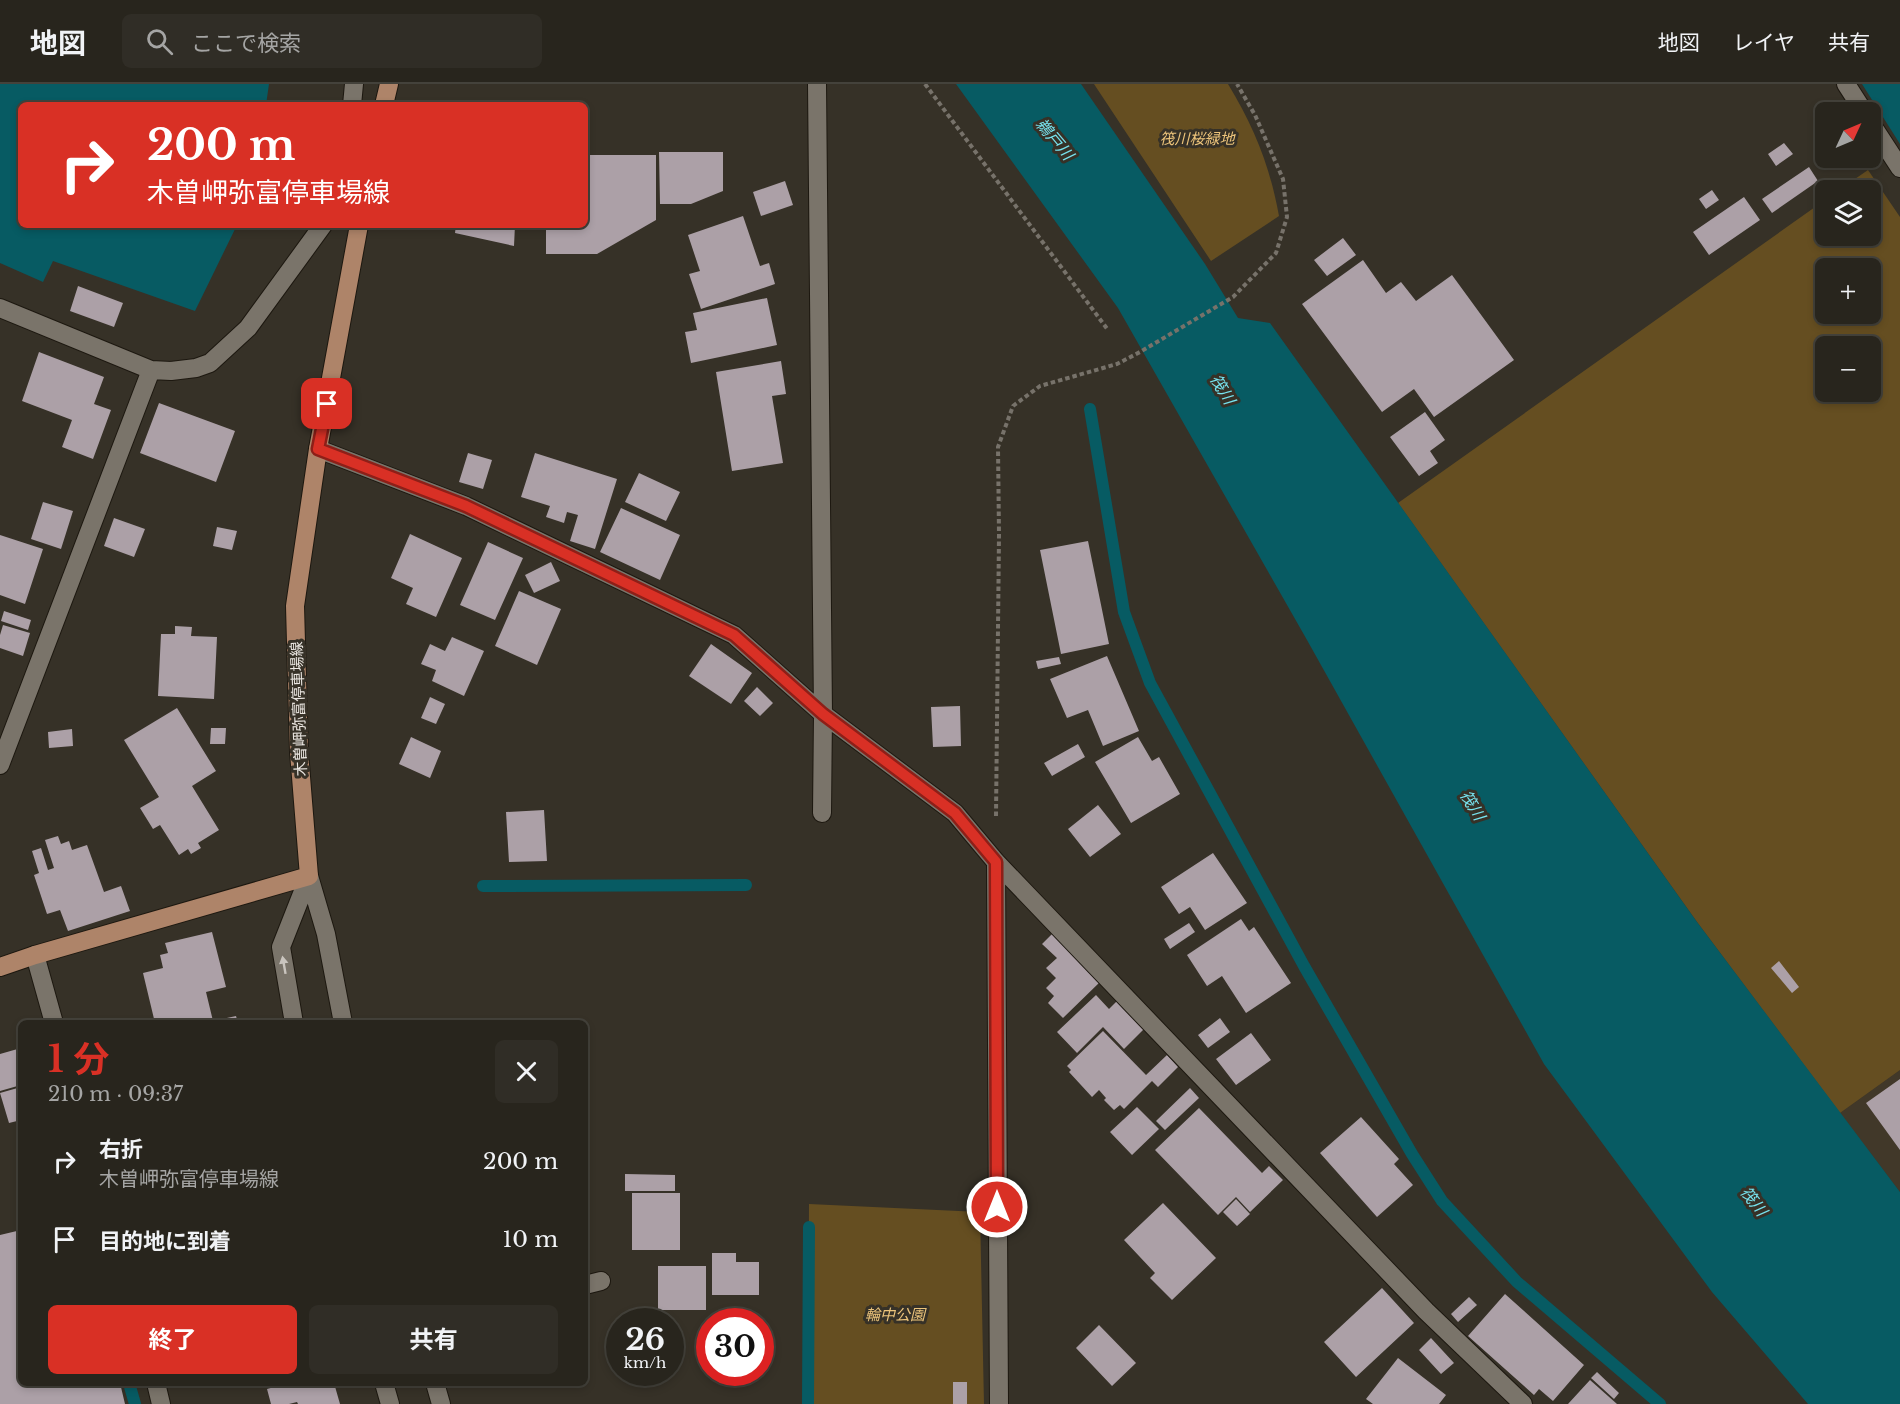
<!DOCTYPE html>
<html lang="ja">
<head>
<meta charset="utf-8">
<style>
  body { margin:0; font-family:"Libre Baskerville","Noto Sans JP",serif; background:#302d26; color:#f1f3f6; height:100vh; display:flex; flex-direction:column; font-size:22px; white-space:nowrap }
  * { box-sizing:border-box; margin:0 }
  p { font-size:20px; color:#a5a5a4 }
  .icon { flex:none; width:33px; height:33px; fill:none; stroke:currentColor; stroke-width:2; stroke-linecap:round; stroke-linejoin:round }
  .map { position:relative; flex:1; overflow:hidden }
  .drawer { position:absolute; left:18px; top:936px; width:570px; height:366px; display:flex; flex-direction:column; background:#28251d; border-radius:9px; box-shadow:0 3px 9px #0003,0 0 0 2px #44423b }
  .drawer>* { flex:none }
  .top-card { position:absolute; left:18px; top:18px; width:570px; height:126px; border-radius:9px; box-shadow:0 3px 9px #0003,0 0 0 2px #44423b; background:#d93025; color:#fff; overflow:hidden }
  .needle { width:39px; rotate:46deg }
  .fabs { position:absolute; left:1815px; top:18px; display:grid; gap:12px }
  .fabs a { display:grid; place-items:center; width:66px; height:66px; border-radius:9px; background:#28251d; box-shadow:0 3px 9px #0003,0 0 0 2px #44423b; font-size:30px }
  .speed { position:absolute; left:606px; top:1224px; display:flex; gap:12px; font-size:30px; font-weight:700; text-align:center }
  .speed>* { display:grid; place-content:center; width:78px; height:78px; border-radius:50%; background:#28251d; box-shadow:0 3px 9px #0003,0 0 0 2px #44423b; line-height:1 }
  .speed small { font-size:15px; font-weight:400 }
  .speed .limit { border:9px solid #d22; background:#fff; color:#111 }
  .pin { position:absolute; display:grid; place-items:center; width:51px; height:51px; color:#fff; margin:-26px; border-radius:12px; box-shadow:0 3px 9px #0006 }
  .me { position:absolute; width:66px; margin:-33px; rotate:0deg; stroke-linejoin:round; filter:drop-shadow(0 0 4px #0008) }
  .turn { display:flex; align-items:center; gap:21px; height:126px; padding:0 30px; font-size:27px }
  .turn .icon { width:78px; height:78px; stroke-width:2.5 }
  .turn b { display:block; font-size:42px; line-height:51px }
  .round { display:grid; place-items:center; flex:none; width:63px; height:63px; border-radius:9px; background:#302d26 }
  .headline { display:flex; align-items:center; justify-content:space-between; height:102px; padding:0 30px }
  h1 { font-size:36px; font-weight:700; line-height:45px; color:#d93025 }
  .button { display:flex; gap:12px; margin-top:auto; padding:12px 30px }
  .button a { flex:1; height:69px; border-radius:9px; background:#d93025; color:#fff; font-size:24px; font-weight:700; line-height:69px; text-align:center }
  .button a+a { background:#302d26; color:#f1f3f6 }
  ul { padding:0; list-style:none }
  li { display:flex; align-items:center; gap:18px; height:78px; padding:0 30px }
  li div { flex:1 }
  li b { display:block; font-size:22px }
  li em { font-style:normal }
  header { display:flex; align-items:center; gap:36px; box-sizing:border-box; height:84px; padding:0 30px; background:#28251d; border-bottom:2px solid #44423b }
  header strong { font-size:28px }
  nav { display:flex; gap:33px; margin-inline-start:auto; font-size:21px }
  .search { width:420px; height:54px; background:#302d26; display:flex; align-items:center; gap:15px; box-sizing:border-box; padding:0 21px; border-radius:9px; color:#a5a5a4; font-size:22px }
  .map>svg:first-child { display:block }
  .built { fill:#413829 }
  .green { fill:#654e21; fill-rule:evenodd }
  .water { fill:#075b63 }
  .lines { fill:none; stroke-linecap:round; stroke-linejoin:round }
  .stream { stroke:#075b63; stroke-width:12 }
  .building { fill:#aca0a7 }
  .minor-casing { stroke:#1d1810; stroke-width:20 }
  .major-casing { stroke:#1d1810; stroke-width:20 }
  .path { stroke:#77726a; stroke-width:4; stroke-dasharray:4.5 3; stroke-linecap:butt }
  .minor { stroke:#7a746a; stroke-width:18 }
  .major { stroke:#ae8469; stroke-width:18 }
  .oneway { fill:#c9c4be }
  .route-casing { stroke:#8d1f18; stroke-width:15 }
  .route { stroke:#d93025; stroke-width:10 }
  .labels { text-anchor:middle; stroke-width:6; stroke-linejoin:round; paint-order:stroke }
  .park-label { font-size:15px; font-style:italic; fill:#ecc47b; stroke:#363127 }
  .street-label { font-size:15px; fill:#ebe7e2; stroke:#363127 }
  .water-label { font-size:16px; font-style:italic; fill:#77e4f0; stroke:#363127 }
</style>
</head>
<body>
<header>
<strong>地図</strong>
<div class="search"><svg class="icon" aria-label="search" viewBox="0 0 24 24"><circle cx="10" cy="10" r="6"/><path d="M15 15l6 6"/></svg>ここで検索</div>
<nav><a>地図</a><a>レイヤ</a><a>共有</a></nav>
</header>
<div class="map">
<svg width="1900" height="1320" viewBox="0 0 1900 1320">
  <rect width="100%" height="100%" fill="#363127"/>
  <!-- built -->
  <path class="built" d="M 1900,986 L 1900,1108 L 1840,1029 Z"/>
  <!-- green -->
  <path class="green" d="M 1094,0 L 1228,0 C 1254,43 1270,82 1279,132 L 1211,177 Z
    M 1868,86 L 1900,133 L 1900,986 L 1840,1029 L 1697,838 L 1398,419 L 1825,116 L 1826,152 L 1870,152 L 1870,106 L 1839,106 ZM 1826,184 L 1870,184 L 1870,230 L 1826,230 ZM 1826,262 L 1870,262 L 1870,308 L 1826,308 Z
    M 809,1120 L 980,1128 L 984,1320 L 808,1320 Z"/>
  <!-- water -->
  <path class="water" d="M 0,0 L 269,0 L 266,21 L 21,21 L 21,141 L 237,141 L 195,227 L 53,177 L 43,198 L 0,179 Z
    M 956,0 L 1081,0 L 1205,180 L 1238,234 L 1270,239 L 1697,838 L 1900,1108 L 1900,1320 L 1808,1320 L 1712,1208 L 1544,980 L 1307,556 L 1118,224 Z
    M 1862,0 L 1900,0 L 1900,60 Z"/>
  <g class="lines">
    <!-- stream -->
    <path class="stream" d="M 1090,325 L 1124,528 L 1150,599 L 1304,882 L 1412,1070 L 1442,1117 L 1517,1198 L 1660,1320
      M 483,802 L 746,801
      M 129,1299 L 135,1320
      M 808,1320 L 809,1143"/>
  </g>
  <!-- building -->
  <path class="building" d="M 1784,59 L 1793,70 L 1776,82 L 1768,70 Z
    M 659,68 L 723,68 L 723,107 L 691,120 L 660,120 Z
    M 585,71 L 656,71 L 656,136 L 597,170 L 546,170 L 546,141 L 585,141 Z
    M 1809,83 L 1818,97 L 1772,129 L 1762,115 Z
    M 785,97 L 793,121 L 761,132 L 753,108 Z
    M 1712,106 L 1719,116 L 1706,125 L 1699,115 Z
    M 1744,113 L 1760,136 L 1709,171 L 1693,148 Z
    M 743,132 L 760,182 L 769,179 L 775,200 L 701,225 L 689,190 L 700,187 L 688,151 Z
    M 456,141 L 515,141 L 514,162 L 455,149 Z
    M 1343,154 L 1356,171 L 1327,192 L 1314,176 Z
    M 1363,176 L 1386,209 L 1401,198 L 1416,217 L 1452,191 L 1514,276 L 1434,333 L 1414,305 L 1382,328 L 1302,220 Z
    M 78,202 L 123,219 L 114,243 L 70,227 Z
    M 767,214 L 777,261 L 691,279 L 685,248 L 697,246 L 693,229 Z
    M 39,268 L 104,293 L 94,320 L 111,326 L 93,375 L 62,363 L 72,336 L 22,317 Z
    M 781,277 L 786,310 L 772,312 L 783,379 L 732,387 L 716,288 Z
    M 159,319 L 235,347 L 216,398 L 140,369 Z
    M 1425,328 L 1445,356 L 1430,367 L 1438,379 L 1419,392 L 1390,353 Z
    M 468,369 L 492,376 L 483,405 L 459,398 Z
    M 535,369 L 617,395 L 595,465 L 570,457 L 578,431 L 567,428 L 564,439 L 546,433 L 550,422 L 521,413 Z
    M 639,389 L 680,408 L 666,437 L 625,418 Z
    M 43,418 L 73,427 L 61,465 L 31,455 Z
    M 621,424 L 680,451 L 660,496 L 600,468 Z
    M 114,434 L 145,445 L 134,473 L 104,462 Z
    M 217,443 L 237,447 L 232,466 L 213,462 Z
    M 410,450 L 462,474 L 436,533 L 406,520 L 413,504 L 391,494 Z
    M 0,451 L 43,465 L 25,520 L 0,511 Z
    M 1088,457 L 1109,560 L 1061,570 L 1040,466 Z
    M 488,458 L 523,474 L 495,536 L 460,521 Z
    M 551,478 L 560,497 L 534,509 L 525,491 Z
    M 519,507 L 561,525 L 537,581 L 495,562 Z
    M 4,527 L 31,536 L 28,546 L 1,537 Z
    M 3,541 L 30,549 L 23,572 L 0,564 L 0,551 Z
    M 175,542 L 192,543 L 191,552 L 217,553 L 214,615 L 158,612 L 161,550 L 175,550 Z
    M 452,553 L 484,567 L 464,612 L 432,597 L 436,586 L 421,580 L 430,560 L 445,567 Z
    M 711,560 L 752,589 L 731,620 L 689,592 Z
    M 1107,572 L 1139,647 L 1103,662 L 1088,626 L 1067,634 L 1050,595 Z
    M 1059,573 L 1061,580 L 1038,585 L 1036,577 Z
    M 757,603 L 773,619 L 760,632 L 744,617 Z
    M 430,613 L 445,620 L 436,640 L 421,634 Z
    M 960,622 L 961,662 L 933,663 L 931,623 Z
    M 177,624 L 216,687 L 192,702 L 219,746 L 198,759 L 201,764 L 191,770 L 188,765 L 179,771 L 160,741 L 153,745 L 140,724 L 159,713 L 124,656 Z
    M 211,644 L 226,644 L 225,660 L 210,660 Z
    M 72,645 L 73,662 L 49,664 L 48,648 Z
    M 411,653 L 441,667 L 430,694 L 399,680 Z
    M 1138,653 L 1152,677 L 1159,673 L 1180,710 L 1131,739 L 1095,678 Z
    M 1078,660 L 1085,673 L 1052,692 L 1044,679 Z
    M 1098,721 L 1121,750 L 1090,773 L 1068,745 Z
    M 544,726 L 547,777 L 509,778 L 506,728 Z
    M 58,752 L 61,760 L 69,757 L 72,766 L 87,761 L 104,808 L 121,802 L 130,827 L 68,847 L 60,826 L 47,830 L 34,791 L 39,789 L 32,767 L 41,764 L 48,786 L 54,784 L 45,756 Z
    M 1213,769 L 1247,819 L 1205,846 L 1190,823 L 1179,830 L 1161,803 Z
    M 1241,835 L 1249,847 L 1254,843 L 1291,899 L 1246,929 L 1222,892 L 1207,902 L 1187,871 Z
    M 1189,839 L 1195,848 L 1170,865 L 1164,855 Z
    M 212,848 L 226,903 L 206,908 L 213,937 L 236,932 L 238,939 L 155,939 L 143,889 L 163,884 L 160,871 L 168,869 L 165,859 Z
    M 1054,848 L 1101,897 L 1063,934 L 1048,919 L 1054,912 L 1046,904 L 1056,894 L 1046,884 L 1057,874 L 1042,860 Z
    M 1779,877 L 1799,903 L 1792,909 L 1771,884 Z
    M 1096,911 L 1109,925 L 1117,917 L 1144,945 L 1124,965 L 1103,943 L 1077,969 L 1057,948 Z
    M 1220,934 L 1230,948 L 1208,964 L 1198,951 Z
    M 1103,947 L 1146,991 L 1167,971 L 1178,983 L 1158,1003 L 1152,997 L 1124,1025 L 1120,1021 L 1114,1026 L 1104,1016 L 1106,1014 L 1099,1006 L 1092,1013 L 1069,988 L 1071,986 L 1067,982 Z
    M 1251,949 L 1271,976 L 1236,1001 L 1216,975 Z
    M 21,964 L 21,1001 L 0,1007 L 0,970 Z
    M 1900,995 L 1900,1066 L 1866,1019 Z
    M 21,1003 L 21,1036 L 9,1039 L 0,1009 Z
    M 1190,1004 L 1199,1014 L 1165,1046 L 1156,1037 Z
    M 1137,1023 L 1159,1045 L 1132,1071 L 1110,1048 Z
    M 1199,1024 L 1262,1089 L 1269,1082 L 1283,1096 L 1250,1128 L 1236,1113 L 1218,1131 L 1155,1066 Z
    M 1361,1033 L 1399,1075 L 1394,1080 L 1413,1101 L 1377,1133 L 1320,1069 Z
    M 625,1090 L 675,1091 L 675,1107 L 625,1107 Z
    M 632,1109 L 680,1109 L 680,1166 L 632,1166 Z
    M 1236,1115 L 1250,1130 L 1237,1142 L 1223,1128 Z
    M 1163,1119 L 1216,1174 L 1172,1216 L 1150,1194 L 1155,1189 L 1124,1156 Z
    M 21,1146 L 21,1299 L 120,1299 L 125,1320 L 0,1320 L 0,1151 Z
    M 712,1169 L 736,1169 L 736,1178 L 759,1178 L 759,1211 L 712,1211 Z
    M 658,1182 L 706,1182 L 706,1226 L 658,1226 Z
    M 1382,1204 L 1414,1239 L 1356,1293 L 1324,1258 Z
    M 1505,1210 L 1584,1281 L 1553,1317 L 1539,1305 L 1534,1311 L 1468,1252 Z
    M 1469,1213 L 1477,1221 L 1458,1238 L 1451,1230 Z
    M 1099,1241 L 1136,1279 L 1112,1302 L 1076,1264 Z
    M 1431,1254 L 1454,1279 L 1441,1290 L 1419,1266 Z
    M 1398,1274 L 1446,1311 L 1439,1320 L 1373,1320 L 1366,1315 Z
    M 1597,1288 L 1619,1309 L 1614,1315 L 1591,1294 Z
    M 1590,1296 L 1617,1320 L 1568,1320 Z
    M 953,1298 L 967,1298 L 967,1320 L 953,1320 Z
    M 289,1299 L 334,1299 L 340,1320 L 298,1320 L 297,1318 L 289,1320 L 271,1320 L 267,1305 Z"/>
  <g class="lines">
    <!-- minor casing -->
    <g class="minor-casing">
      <path id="minor" d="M 817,0 L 823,630 L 822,729
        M 1846,0 L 1864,28
        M 352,21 L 354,0
        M 1870,38 L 1900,84
        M 0,224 L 151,286 L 171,287 L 196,284 L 210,279 L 248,244 L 323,141
        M 318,365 L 466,422 L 734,551 L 823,630 L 955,729 L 996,778 L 1426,1227 L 1523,1320
        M 0,681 L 151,286
        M 996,778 L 999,1320
        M 309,792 L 326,850 L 343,939
        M 35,871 L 54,939
        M 294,939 L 281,863 L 309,792
        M 585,1201 L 601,1197
        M 156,1299 L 161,1320
        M 384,1299 L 390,1320
        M 435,1299 L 441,1320"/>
    </g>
    <!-- major casing -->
    <g class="major-casing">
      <path id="major" d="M 384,21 L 389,0
        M 0,883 L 35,871 L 309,792 L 299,668 L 295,522 L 318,365 L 359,141"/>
    </g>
    <!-- path -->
    <path class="path" d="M 925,0 L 1108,246
      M 996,732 L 999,451 L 998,363 L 1013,322 L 1040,302 L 1117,280 L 1140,268 L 1233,213 L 1276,169 L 1287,133 L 1283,95 L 1255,31 L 1237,0"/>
    <!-- minor -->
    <use href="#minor" class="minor"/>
    <!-- major -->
    <use href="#major" class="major"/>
  </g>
  <!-- one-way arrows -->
  <defs><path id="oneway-solid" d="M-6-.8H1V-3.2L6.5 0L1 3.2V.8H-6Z" transform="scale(1.5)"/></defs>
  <use class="oneway" href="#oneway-solid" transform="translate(284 881) rotate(-100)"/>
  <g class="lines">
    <!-- route casing -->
    <g class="route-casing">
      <path id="route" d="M 327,320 L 318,365 L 466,422 L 734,551 L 823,630 L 955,729 L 996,778 L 997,1123"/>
    </g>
    <!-- route -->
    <use href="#route" class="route"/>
  </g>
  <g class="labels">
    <!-- park labels -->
    <g class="park-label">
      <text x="1197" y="60">筏川桜緑地</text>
      <text x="895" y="1236">輪中公園</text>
    </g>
    <!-- street labels -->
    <g class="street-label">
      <text transform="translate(299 625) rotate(-92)" y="5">木曽岬弥富停車場線</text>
    </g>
    <!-- water labels -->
    <g class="water-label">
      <text transform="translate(1055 55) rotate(50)" y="6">鵜戸川</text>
      <text transform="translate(1223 305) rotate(59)" y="6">筏川</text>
      <text transform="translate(1473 721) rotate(59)" y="6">筏川</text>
      <text transform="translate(1754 1117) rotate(52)" y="6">筏川</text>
    </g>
  </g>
</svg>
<div class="fabs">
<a><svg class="needle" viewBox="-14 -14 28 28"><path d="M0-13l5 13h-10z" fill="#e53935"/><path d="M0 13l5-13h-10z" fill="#a5a5a4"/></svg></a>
<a><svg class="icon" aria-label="layers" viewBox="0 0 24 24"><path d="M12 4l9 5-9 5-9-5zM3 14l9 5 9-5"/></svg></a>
<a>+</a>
<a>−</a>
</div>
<div class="speed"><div>26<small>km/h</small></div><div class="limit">30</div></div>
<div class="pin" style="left:327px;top:320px;background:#d93025"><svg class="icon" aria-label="arrive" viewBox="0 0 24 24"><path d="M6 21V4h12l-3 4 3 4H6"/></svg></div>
<svg class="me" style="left:997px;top:1123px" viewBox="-20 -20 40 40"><circle r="17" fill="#d93025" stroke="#fff" stroke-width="3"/><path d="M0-11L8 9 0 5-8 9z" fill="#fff"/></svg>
<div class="top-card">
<div class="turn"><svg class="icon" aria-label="right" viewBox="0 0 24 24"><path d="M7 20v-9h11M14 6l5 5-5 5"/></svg><div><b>200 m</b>木曽岬弥富停車場線</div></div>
</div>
<section class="drawer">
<div class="headline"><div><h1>1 分</h1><p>210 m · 09:37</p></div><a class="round"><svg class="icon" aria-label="close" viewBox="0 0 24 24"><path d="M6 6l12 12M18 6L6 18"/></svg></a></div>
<ul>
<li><svg class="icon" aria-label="right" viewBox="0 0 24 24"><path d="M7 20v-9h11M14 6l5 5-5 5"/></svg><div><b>右折</b><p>木曽岬弥富停車場線</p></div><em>200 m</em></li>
<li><svg class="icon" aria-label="arrive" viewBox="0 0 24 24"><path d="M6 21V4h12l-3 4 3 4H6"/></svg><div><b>目的地に到着</b></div><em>10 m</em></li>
</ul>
<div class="button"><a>終了</a><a>共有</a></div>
</section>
</div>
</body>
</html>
